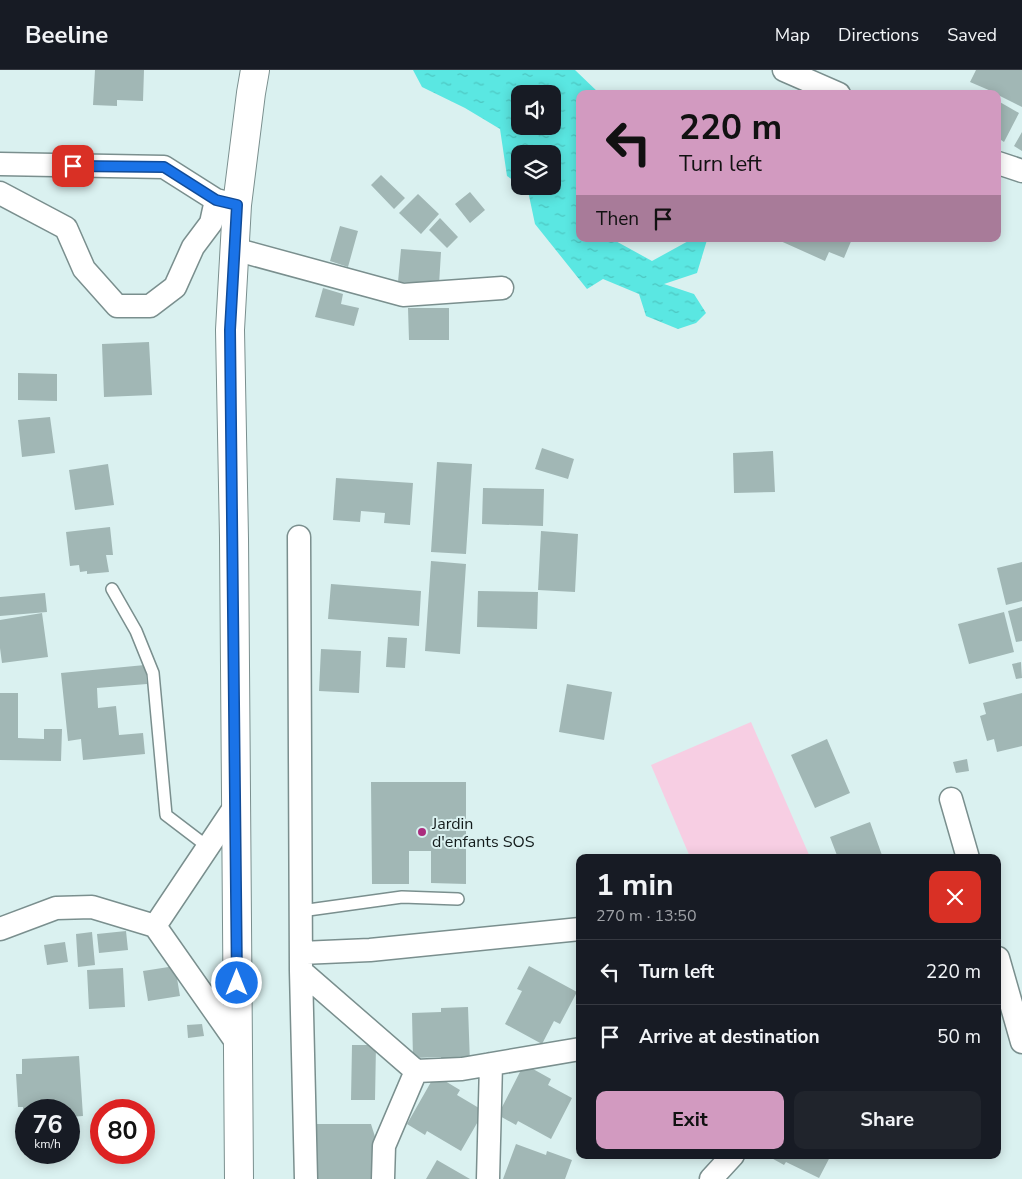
<!DOCTYPE html>
<html lang="en">
<head>
<meta charset="utf-8">
<style>
  body { margin:0; font-family:"Nunito Sans",sans-serif; background:#20242c; color:#f1f3f6; height:100vh; display:flex; flex-direction:column; font-size:19px; white-space:nowrap }
  * { box-sizing:border-box; margin:0 }
  p { font-size:16px; color:#9ea1a6 }
  .icon { flex:none; width:28px; height:28px; fill:none; stroke:currentColor; stroke-width:2; stroke-linecap:round; stroke-linejoin:round }
  .map { position:relative; flex:1; overflow:hidden }
  .panel { position:absolute; left:576px; top:784px; width:425px; height:305px; display:flex; flex-direction:column; background:#171b24; border-radius:10px; box-shadow:0 2px 12px #0003 }
  .panel>* { flex:none }
  .guide { position:absolute; left:576px; top:20px; width:425px; height:152px; border-radius:10px; box-shadow:0 2px 12px #0003; background:#d29ac0; color:#111; overflow:hidden }
  .tools { position:absolute; left:511px; top:15px; display:grid; gap:10px }
  .tools a { display:grid; place-items:center; width:50px; height:50px; border-radius:10px; background:#171b24; box-shadow:0 2px 12px #0003; font-size:25px }
  .speed { position:absolute; left:15px; top:1029px; display:flex; gap:10px; font-size:25px; font-weight:700; text-align:center }
  .speed>* { display:grid; place-content:center; width:65px; height:65px; border-radius:50%; background:#171b24; box-shadow:0 2px 12px #0003; line-height:1 }
  .speed small { font-size:12px; font-weight:400 }
  .speed .limit { border:8px solid #d22; background:#fff; color:#111 }
  .pin { position:absolute; display:grid; place-items:center; width:42px; height:42px; color:#fff; margin:-21px; border-radius:10px; box-shadow:0 2px 8px #0006 }
  .me { position:absolute; width:55px; margin:-28px; rotate:0deg; stroke-linejoin:round; filter:drop-shadow(0 0 4px #0008) }
  .turn { display:flex; align-items:center; gap:18px; height:105px; padding:0 20px; font-size:22px }
  .turn .icon { width:65px; height:65px; stroke-width:2.5 }
  .turn b { display:block; font-size:35px; line-height:42px }
  .then { display:flex; align-items:center; height:48px; padding:0 20px; background:#0003; gap:10px; font-size:19px }
  .round { display:grid; place-items:center; flex:none; width:52px; height:52px; border-radius:10px; background:#20242c }
  .head { display:flex; align-items:center; justify-content:space-between; height:85px; padding:0 20px }
  h1 { font-size:30px; font-weight:700; line-height:38px }
  .cta { display:flex; gap:10px; margin-top:auto; padding:10px 20px }
  .cta a { flex:1; height:58px; border-radius:10px; background:#d29ac0; color:#111; font-size:20px; font-weight:700; line-height:58px; text-align:center }
  .cta a+a { background:#20242c; color:#f1f3f6 }
  ul { padding:0; list-style:none }
  li { display:flex; align-items:center; gap:15px; height:65px; padding:0 20px; border-top:1px solid #363941 }
  li div { flex:1 }
  li b { display:block; font-size:19px }
  li em { font-style:normal }
  header { display:flex; align-items:center; gap:30px; box-sizing:border-box; height:70px; padding:0 25px; background:#171b24; border-bottom:1px solid #363941 }
  header strong { font-size:24px }
  nav { display:flex; gap:28px; margin-inline-start:auto; font-size:18px }
  .map>svg:first-child { display:block }
  .grass { fill:#f7cee3 }
  .water { fill:url(#water-ripples); fill-rule:evenodd }
  .building { fill:#a1b7b5 }
  .lines { fill:none; stroke-linecap:round; stroke-linejoin:round }
  .service-casing { stroke:#7a8f8e; stroke-width:14 }
  .minor-casing { stroke:#7a8f8e; stroke-width:25 }
  .trunk-casing { stroke:#7a8f8e; stroke-width:30 }
  .service { stroke:#fff; stroke-width:11 }
  .minor { stroke:#fff; stroke-width:22 }
  .trunk { stroke:#fff; stroke-width:28 }
  .route-casing { stroke:#114b97; stroke-width:12 }
  .route { stroke:#1a73e8; stroke-width:9 }
  .poi-dot { fill:#ab2d7e; stroke:#daf1f0; stroke-width:2 }
  .labels { text-anchor:middle; stroke-width:4; stroke-linejoin:round; paint-order:stroke }
  .poi-label { font-size:16px; fill:#131b1b; stroke:#daf1f0; text-anchor:start }
</style>
</head>
<body>
<header>
<strong>Beeline</strong>
<nav><a>Map</a><a>Directions</a><a>Saved</a></nav>
</header>
<div class="map">
<svg width="1022" height="1109" viewBox="0 0 1022 1109">
  <defs>
    <pattern id="water-ripples" width="26" height="14" patternUnits="userSpaceOnUse" patternTransform="scale(1.25)"><rect width="26" height="14" fill="#5ae7e2"/><path d="M2 4q2-2 4 0t4 0M15 11q2-2 4 0t4 0" fill="none" stroke="#4dc6c1"/></pattern>
  </defs>
  <rect width="100%" height="100%" fill="#daf1f0"/>
  <!-- grass -->
  <path class="grass" d="M 751,652 L 810,787 L 690,787 L 651,695 Z"/>
  <!-- water -->
  <path class="water" d="M 413,0 L 575,0 L 600,24 L 580,24 L 580,169 L 612,169 L 652,191 L 692,169 L 707,170 L 697,203 L 664,214 L 694,224 L 706,243 L 696,253 L 678,259 L 646,246 L 639,224 L 603,209 L 587,219 L 535,154 L 528,121 L 522,116 L 552,116 L 552,84 L 520,84 L 520,115 L 507,106 L 500,59 L 465,38 L 422,17 ZM 520,24 L 552,24 L 552,56 L 520,56 Z"/>
  <!-- building -->
  <path class="building" d="M 95,0 L 144,0 L 143,31 L 117,30 L 117,36 L 93,35 Z
    M 976,0 L 1022,0 L 1022,37 L 998,25 L 998,24 L 970,12 Z
    M 998,31 L 1019,43 L 1004,72 L 998,68 Z
    M 1022,62 L 1022,81 L 1014,76 Z
    M 381,105 L 405,128 L 394,139 L 371,115 Z
    M 470,122 L 485,140 L 470,153 L 455,134 Z
    M 418,124 L 439,144 L 421,164 L 399,143 Z
    M 440,148 L 458,167 L 447,178 L 429,160 Z
    M 340,156 L 358,161 L 348,197 L 330,191 Z
    M 776,169 L 852,169 L 844,188 L 829,182 L 825,191 Z
    M 401,179 L 441,182 L 439,215 L 398,212 Z
    M 323,218 L 343,224 L 341,234 L 359,238 L 354,256 L 315,247 Z
    M 408,238 L 449,238 L 449,270 L 409,270 Z
    M 149,272 L 152,325 L 104,327 L 102,274 Z
    M 18,303 L 57,304 L 57,331 L 18,330 Z
    M 50,347 L 55,383 L 22,387 L 18,350 Z
    M 542,378 L 574,389 L 568,409 L 535,399 Z
    M 773,381 L 775,422 L 734,423 L 733,383 Z
    M 437,392 L 472,394 L 466,484 L 431,482 Z
    M 108,394 L 114,435 L 75,440 L 69,400 Z
    M 336,408 L 413,413 L 410,455 L 384,453 L 385,443 L 361,441 L 360,452 L 333,450 Z
    M 483,418 L 544,419 L 543,456 L 482,454 Z
    M 110,457 L 113,485 L 106,485 L 109,502 L 87,504 L 87,501 L 80,502 L 79,495 L 70,496 L 66,462 Z
    M 541,461 L 578,464 L 575,522 L 538,520 Z
    M 431,491 L 466,494 L 460,584 L 425,581 Z
    M 1022,492 L 1022,531 L 1006,535 L 997,498 Z
    M 331,514 L 421,521 L 419,556 L 328,549 Z
    M 478,521 L 538,522 L 537,559 L 477,557 Z
    M 45,523 L 47,542 L 0,546 L 0,527 Z
    M 1022,537 L 1022,571 L 1016,572 L 1008,541 Z
    M 1004,542 L 1014,582 L 969,594 L 958,554 Z
    M 42,543 L 48,587 L 2,593 L 0,578 L 0,550 Z
    M 388,567 L 407,568 L 405,598 L 386,597 Z
    M 321,579 L 361,581 L 359,623 L 319,621 Z
    M 1021,592 L 1022,608 L 1016,609 L 1012,594 Z
    M 145,595 L 147,614 L 97,618 L 98,638 L 116,636 L 119,665 L 143,663 L 145,684 L 83,690 L 81,669 L 68,671 L 61,603 Z
    M 567,614 L 612,622 L 604,670 L 559,662 Z
    M 0,623 L 18,623 L 18,668 L 44,669 L 44,659 L 62,659 L 61,691 L 0,690 Z
    M 1022,623 L 1022,676 L 997,682 L 994,669 L 987,671 L 980,646 L 986,644 L 983,633 Z
    M 827,669 L 850,723 L 815,738 L 791,685 Z
    M 967,689 L 969,701 L 956,703 L 953,692 Z
    M 371,712 L 466,712 L 466,814 L 431,813 L 431,781 L 409,781 L 409,814 L 372,814 Z
    M 870,752 L 883,788 L 838,788 L 830,767 Z
    M 126,861 L 128,880 L 99,883 L 97,864 Z
    M 92,862 L 95,895 L 78,897 L 76,864 Z
    M 65,872 L 68,892 L 47,895 L 44,875 Z
    M 175,896 L 180,926 L 148,931 L 143,901 Z
    M 529,896 L 577,922 L 560,954 L 554,951 L 542,974 L 505,954 L 522,921 L 517,919 Z
    M 123,898 L 125,937 L 89,939 L 87,900 Z
    M 468,937 L 470,993 L 441,994 L 441,987 L 413,988 L 412,943 L 441,942 L 441,938 Z
    M 202,954 L 204,966 L 188,968 L 187,955 Z
    M 352,975 L 376,975 L 375,1030 L 351,1030 Z
    M 79,986 L 83,1046 L 69,1047 L 69,1040 L 26,1040 L 26,1050 L 24,1050 L 23,1037 L 18,1037 L 16,1004 L 22,1004 L 22,989 Z
    M 524,994 L 551,1009 L 548,1015 L 572,1028 L 551,1069 L 518,1051 L 516,1055 L 498,1045 Z
    M 435,1005 L 460,1020 L 457,1025 L 484,1041 L 461,1081 L 427,1061 L 425,1065 L 407,1054 Z
    M 314,1054 L 371,1054 L 377,1073 L 377,1109 L 315,1109 Z
    M 516,1074 L 546,1085 L 547,1081 L 572,1090 L 565,1109 L 503,1109 Z
    M 766,1085 L 831,1085 L 819,1108 L 786,1092 L 784,1095 Z
    M 437,1090 L 470,1109 L 426,1109 Z"/>
  <g class="lines">
    <!-- service casing -->
    <g class="service-casing">
      <path id="service" d="M 112,519 L 136,561 L 153,603 L 166,745 L 208,777
        M 301,841 L 402,827 L 458,829"/>
    </g>
    <!-- minor casing -->
    <g class="minor-casing">
      <path id="minor" d="M 784,0 L 839,24
        M 998,93 L 1022,101
        M 0,94 L 164,97 L 216,130 L 231,134
        M 0,123 L 66,158 L 84,199 L 117,236 L 150,236 L 175,217 L 193,177 L 211,153 L 216,130
        M 234,179 L 403,225 L 502,218
        M 299,467 L 301,901 L 416,1001 L 462,999 L 580,979
        M 951,729 L 968,788
        M 155,856 L 237,973
        M 0,859 L 56,838 L 92,837 L 155,856 L 236,735
        M 301,883 L 370,880 L 580,859
        M 998,888 L 1022,972
        M 301,901 L 306,1109
        M 383,1109 L 384,1076 L 416,1001
        M 488,1109 L 491,994
        M 711,1109 L 733,1085"/>
    </g>
    <!-- trunk casing -->
    <g class="trunk-casing">
      <path id="trunk" d="M 239,1109 L 234,468 L 230,260 L 237,135 L 251,23 L 255,0"/>
    </g>
    <!-- service -->
    <use href="#service" class="service"/>
    <!-- minor -->
    <use href="#minor" class="minor"/>
    <!-- trunk -->
    <use href="#trunk" class="trunk"/>
  </g>
  <g class="lines">
    <!-- route casing -->
    <g class="route-casing">
      <path id="route" d="M 73,96 L 164,97 L 216,130 L 237,135 L 230,260 L 237,913"/>
    </g>
    <!-- route -->
    <use href="#route" class="route"/>
  </g>
  <!-- markers -->
  <circle class="poi-dot" cx="422" cy="762" r="5"/>
  <g class="labels">
    <!-- poi labels -->
    <g class="poi-label">
      <text x="432" y="759">Jardin<tspan x="432" dy="18">d'enfants SOS</tspan></text>
    </g>
  </g>
</svg>
<div class="tools">
<a><svg class="icon" aria-label="sound" viewBox="0 0 24 24"><path d="M4 9h4l5-4v14l-5-4H4zM17 9q2 3 0 6"/></svg></a>
<a><svg class="icon" aria-label="layers" viewBox="0 0 24 24"><path d="M12 4l9 5-9 5-9-5zM3 14l9 5 9-5"/></svg></a>
</div>
<div class="speed"><div>76<small>km/h</small></div><div class="limit">80</div></div>
<div class="pin" style="left:73px;top:96px;background:#d93025"><svg class="icon" aria-label="arrive" viewBox="0 0 24 24"><path d="M6 21V4h12l-3 4 3 4H6"/></svg></div>
<svg class="me" style="left:237px;top:913px" viewBox="-20 -20 40 40"><circle r="17" fill="#1a73e8" stroke="#fff" stroke-width="3"/><path d="M0-11L8 9 0 5-8 9z" fill="#fff"/></svg>
<div class="guide">
<div class="turn"><svg class="icon" aria-label="left" viewBox="0 0 24 24"><path d="M17 20v-9H6M10 6l-5 5 5 5"/></svg><div><b>220 m</b>Turn left</div></div>
<div class="then">Then<svg class="icon" aria-label="arrive" viewBox="0 0 24 24"><path d="M6 21V4h12l-3 4 3 4H6"/></svg></div>
</div>
<section class="panel">
<div class="head"><div><h1>1 min</h1><p>270 m · 13:50</p></div><a class="round" style="background:#d93025;color:#fff"><svg class="icon" aria-label="close" viewBox="0 0 24 24"><path d="M6 6l12 12M18 6L6 18"/></svg></a></div>
<ul>
<li><svg class="icon" aria-label="left" viewBox="0 0 24 24"><path d="M17 20v-9H6M10 6l-5 5 5 5"/></svg><div><b>Turn left</b></div><em>220 m</em></li>
<li><svg class="icon" aria-label="arrive" viewBox="0 0 24 24"><path d="M6 21V4h12l-3 4 3 4H6"/></svg><div><b>Arrive at destination</b></div><em>50 m</em></li>
</ul>
<div class="cta"><a>Exit</a><a>Share</a></div>
</section>
</div>
</body>
</html>
